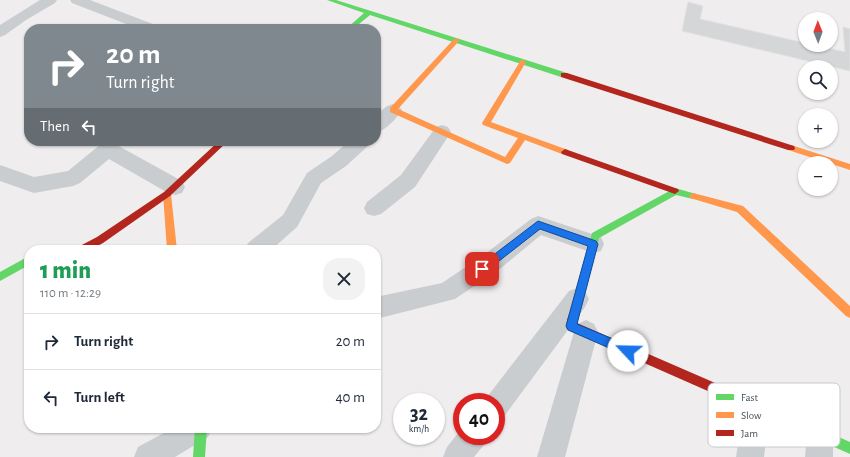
<!DOCTYPE html>
<html lang="en">
<head>
<meta charset="utf-8">
<style>
  body { margin:0; font-family:"Alegreya Sans",sans-serif; background:#f2f2f3; color:#1f2937; height:100vh; display:flex; flex-direction:column; font-size:15px; white-space:nowrap }
  * { box-sizing:border-box; margin:0 }
  p { font-size:13px; color:#747a83 }
  .icon { flex:none; width:22px; height:22px; fill:none; stroke:currentColor; stroke-width:2; stroke-linecap:round; stroke-linejoin:round }
  .map { position:relative; flex:1; overflow:hidden }
  .side { position:absolute; left:24px; top:245px; width:357px; height:188px; display:flex; flex-direction:column; background:#fff; border-radius:16px; box-shadow:0 1px 3px #0004 }
  .side>* { flex:none }
  .banner { position:absolute; left:24px; top:24px; width:357px; height:122px; border-radius:16px; box-shadow:0 1px 3px #0004; background:#7f888f; color:#fff; overflow:hidden }
  .needle { width:26px; rotate:359deg }
  .controls { position:absolute; left:798px; top:12px; display:grid; gap:8px }
  .controls a { display:grid; place-items:center; width:40px; height:40px; border-radius:50%; background:#fff; box-shadow:0 1px 3px #0004; font-size:20px }
  .speed { position:absolute; left:393px; top:393px; display:flex; gap:8px; font-size:20px; font-weight:700; text-align:center }
  .speed>* { display:grid; place-content:center; width:52px; height:52px; border-radius:50%; background:#fff; box-shadow:0 1px 3px #0004; line-height:1 }
  .speed small { font-size:10px; font-weight:400 }
  .speed .limit { border:6px solid #d22; background:#fff; color:#111 }
  .pin { position:absolute; display:grid; place-items:center; width:34px; height:34px; color:#fff; margin:-17px; border-radius:8px; box-shadow:0 2px 6px #0006 }
  .me { position:absolute; width:44px; margin:-22px; rotate:294deg; stroke-linejoin:round; filter:drop-shadow(0 0 3px #0008) }
  .turn { display:flex; align-items:center; gap:14px; height:84px; padding:0 16px; font-size:18px }
  .turn .icon { width:52px; height:52px; stroke-width:2.5 }
  .turn b { display:block; font-size:28px; line-height:34px }
  .then { display:flex; align-items:center; height:38px; padding:0 16px; background:#0003; gap:8px; font-size:15px }
  .round { display:grid; place-items:center; flex:none; width:42px; height:42px; border-radius:16px; background:#f2f2f3 }
  .summary { display:flex; align-items:center; justify-content:space-between; height:68px; padding:0 16px }
  h1 { font-size:24px; font-weight:800; line-height:30px; color:#1e9e55 }
  ul { padding:0; list-style:none }
  li { display:flex; align-items:center; gap:12px; height:56px; padding:0 16px; border-top:1px solid #e0e1e3 }
  li div { flex:1 }
  li b { display:block; font-size:15px }
  li em { font-style:normal }
  .map>svg:first-child { display:block }
  .building { fill:#d5d6d8; stroke:#e0dfe1 }
  .lines { fill:none; stroke-linecap:round; stroke-linejoin:round }
  .street { fill:#c9cdcf; fill-rule:evenodd }
  .fast { fill:#63d668; fill-rule:evenodd }
  .slow { fill:#ff974d; fill-rule:evenodd }
  .jam { fill:#b3261e; fill-rule:evenodd }
  .route { fill:#1a73e8; stroke:#114b97 }
  .key { fill:#fff; stroke:#c7cbce; stroke-width:1 }
  .key-label { font-size:11px; fill:#43525c }
</style>
</head>
<body>
<div class="map">
<svg width="850" height="457" viewBox="0 0 850 457">
  <rect width="100%" height="100%" fill="#efedee"/>
  <!-- building -->
  <path class="building" d="M 688,2 L 703,6 L 700,19 L 805,43 L 805,45 L 814,45 L 845,52 L 843,27 L 850,29 L 850,71 L 682,31 Z"/>
  <g class="lines">
    <!-- street -->
    <path class="street" d="M 40,0 L 57,0 L 55,3 L 26,20 L 5,35 L 0,37 L 0,25 Z
      M 70,0 L 90,0 L 158,26 L 161,29 L 139,29 L 72,3 Z
      M 393,104 L 399,106 L 402,110 C 396,119 386,130 376,133 L 376,115 L 387,106 Z
      M 442,125 L 448,127 L 451,132 L 415,187 L 381,214 L 374,216 L 367,214 L 364,208 L 367,202 L 401,175 L 436,127 Z
      M 349,141 L 370,141 L 368,146 L 346,166 L 321,183 L 297,227 L 271,250 L 245,250 L 248,243 L 283,215 L 307,173 L 332,156 Z
      M 108,142 L 115,144 L 182,181 L 185,187 L 182,193 L 175,195 L 168,193 L 109,159 L 80,183 L 73,186 L 34,193 L 0,181 L 0,165 L 34,177 L 68,171 L 101,144 Z
      M 538,216 L 601,237 L 604,244 L 601,251 L 593,253 L 541,235 L 501,268 L 455,299 L 376,319 L 376,297 L 442,283 L 485,254 L 531,219 Z
      M 577,288 L 585,291 L 589,299 L 585,307 L 505,415 L 496,419 L 496,402 L 485,402 L 487,397 L 569,291 Z
      M 586,320 L 594,324 L 598,332 L 565,457 L 537,457 L 574,332 L 578,324 Z
      M 757,394 L 766,398 L 770,407 L 764,457 L 736,457 L 744,407 L 748,398 Z
      M 820,421 L 829,425 L 833,434 L 833,457 L 805,457 L 807,434 L 811,425 Z
      M 173,428 L 212,428 L 208,437 L 175,457 L 134,457 L 138,447 Z
      M 462,428 L 462,436 L 486,436 L 483,446 L 474,457 L 443,457 L 447,447 Z"/>
    <!-- fast -->
    <path class="fast" d="M 327,0 L 336,0 L 371,11 L 567,73 L 568,75 L 564,77 L 561,77 L 370,15 L 353,29 L 346,29 L 364,13 Z
      M 675,188 L 696,194 L 697,196 L 693,199 L 676,195 L 599,238 L 580,312 L 579,315 L 575,317 L 571,315 L 570,312 L 592,233 Z
      M 29,256 L 29,265 L 0,281 L 0,272 Z
      M 755,400 L 850,442 L 850,454 L 751,410 L 749,406 L 751,402 Z
      M 195,428 L 207,428 L 205,457 L 193,457 Z"/>
    <!-- slow -->
    <path class="slow" d="M 454,39 L 458,39 L 459,41 L 398,109 L 505,157 L 518,138 L 483,125 L 482,123 L 521,60 L 523,60 L 526,62 L 491,122 L 568,150 L 569,152 L 568,154 L 562,154 L 525,140 L 510,163 L 507,164 L 390,112 L 390,108 Z
      M 791,145 L 850,164 L 850,170 L 788,150 L 787,148 Z
      M 167,191 L 171,194 L 177,250 L 167,250 L 163,194 Z
      M 693,193 L 743,206 L 850,306 L 850,318 L 846,316 L 737,212 L 690,198 L 689,196 Z"/>
    <!-- jam -->
    <path class="jam" d="M 561,73 L 567,73 L 794,146 L 795,148 L 794,150 L 788,150 L 561,77 Z
      M 219,141 L 228,141 L 170,196 L 103,243 L 90,250 L 76,250 L 78,247 L 97,237 L 164,192 Z
      M 565,149 L 678,189 L 679,191 L 675,194 L 562,154 L 561,152 Z
      M 575,307 L 579,309 L 580,312 L 577,323 L 759,402 L 761,406 L 759,410 L 755,412 L 751,410 L 567,329 C 565,323 569,315 571,309 Z"/>
  </g>
  <!-- route -->
  <path class="route" d="M 538,221 L 596,241 L 598,244 L 577,324 L 632,347 L 634,351 L 632,355 L 628,356 L 625,355 L 568,330 L 566,326 L 588,246 L 540,229 L 485,272 L 482,273 L 479,272 L 477,269 L 479,266 Z"/>
  <!-- legend -->
  <rect x="708" y="383" width="132" height="64" rx="6" class="key"/>
  <rect x="716" y="394" width="18" height="6" fill="#63d668"/>
  <rect x="716" y="412" width="18" height="6" fill="#ff974d"/>
  <rect x="716" y="430" width="18" height="6" fill="#b3261e"/>
  <g class="key-label">
    <text x="741" y="401">Fast</text>
    <text x="741" y="419">Slow</text>
    <text x="741" y="437">Jam</text>
  </g>
</svg>
<div class="controls">
<a><svg class="needle" viewBox="-14 -14 28 28"><path d="M0-13l5 13h-10z" fill="#e53935"/><path d="M0 13l5-13h-10z" fill="#747a83"/></svg></a>
<a><svg class="icon" aria-label="search" viewBox="0 0 24 24"><circle cx="10" cy="10" r="6"/><path d="M15 15l6 6"/></svg></a>
<a>+</a>
<a>−</a>
</div>
<div class="speed"><div>32<small>km/h</small></div><div class="limit">40</div></div>
<div class="pin" style="left:482px;top:269px;background:#d93025"><svg class="icon" aria-label="arrive" viewBox="0 0 24 24"><path d="M6 21V4h12l-3 4 3 4H6"/></svg></div>
<svg class="me" style="left:628px;top:351px" viewBox="-20 -20 40 40"><circle r="19" fill="#fff"/><path d="M0-13L10 11 0 6-10 11z" fill="#1a73e8"/></svg>
<div class="banner">
<div class="turn"><svg class="icon" aria-label="right" viewBox="0 0 24 24"><path d="M7 20v-9h11M14 6l5 5-5 5"/></svg><div><b>20 m</b>Turn right</div></div>
<div class="then">Then<svg class="icon" aria-label="left" viewBox="0 0 24 24"><path d="M17 20v-9H6M10 6l-5 5 5 5"/></svg></div>
</div>
<section class="side">
<div class="summary"><div><h1>1 min</h1><p>110 m · 12:29</p></div><a class="round"><svg class="icon" aria-label="close" viewBox="0 0 24 24"><path d="M6 6l12 12M18 6L6 18"/></svg></a></div>
<ul>
<li><svg class="icon" aria-label="right" viewBox="0 0 24 24"><path d="M7 20v-9h11M14 6l5 5-5 5"/></svg><div><b>Turn right</b></div><em>20 m</em></li>
<li><svg class="icon" aria-label="left" viewBox="0 0 24 24"><path d="M17 20v-9H6M10 6l-5 5 5 5"/></svg><div><b>Turn left</b></div><em>40 m</em></li>
</ul>
</section>
</div>
</body>
</html>
